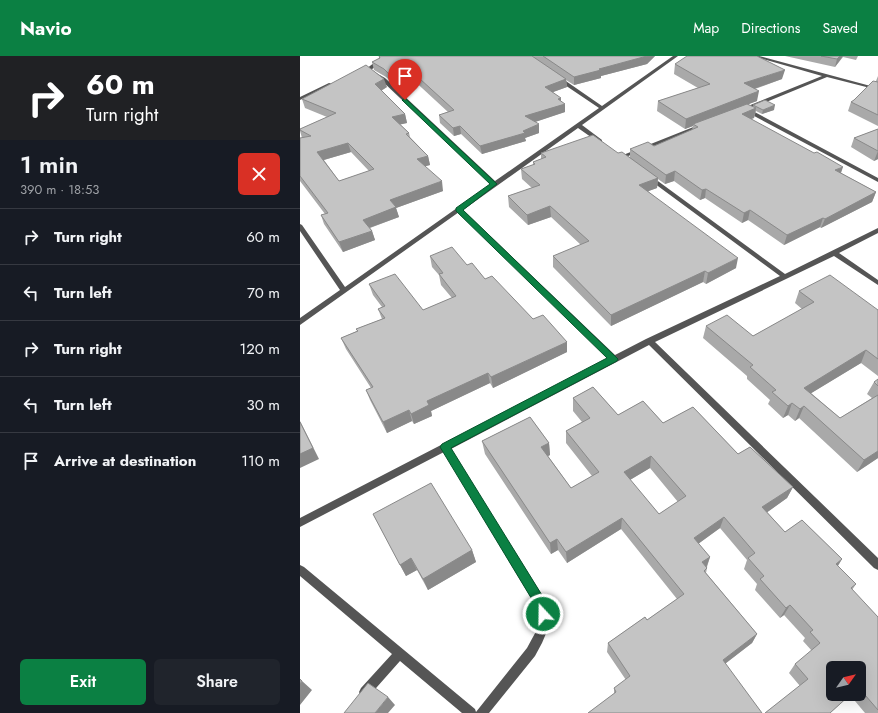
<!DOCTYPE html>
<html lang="en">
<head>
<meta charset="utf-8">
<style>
  body { margin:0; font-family:Jost,sans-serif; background:#20242c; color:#f1f3f6; height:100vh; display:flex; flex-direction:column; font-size:15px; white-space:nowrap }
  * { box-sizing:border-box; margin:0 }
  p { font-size:13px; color:#9ea1a6 }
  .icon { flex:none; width:22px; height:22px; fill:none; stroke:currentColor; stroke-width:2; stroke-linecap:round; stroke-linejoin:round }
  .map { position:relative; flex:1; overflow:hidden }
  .sheet { display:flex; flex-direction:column; background:#171b24; width:300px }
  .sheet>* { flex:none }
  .banner { background:#202124; color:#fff; overflow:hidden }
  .needle { width:26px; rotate:56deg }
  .fabs { position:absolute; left:526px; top:605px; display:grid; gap:8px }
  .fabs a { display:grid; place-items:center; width:40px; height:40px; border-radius:6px; background:#171b24; box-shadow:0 4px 16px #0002; font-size:20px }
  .pin { position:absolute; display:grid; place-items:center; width:34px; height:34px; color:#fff; margin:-41px -17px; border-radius:50% 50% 50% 0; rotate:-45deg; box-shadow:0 0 4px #0007 }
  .pin .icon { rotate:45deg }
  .me { position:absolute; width:44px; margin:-22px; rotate:339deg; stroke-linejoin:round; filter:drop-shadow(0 0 3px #0008) }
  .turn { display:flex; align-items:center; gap:14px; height:84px; padding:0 20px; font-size:18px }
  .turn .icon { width:52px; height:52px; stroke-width:2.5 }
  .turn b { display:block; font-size:28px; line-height:34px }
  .round { display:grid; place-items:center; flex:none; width:42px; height:42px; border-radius:6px; background:#20242c }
  .overview { display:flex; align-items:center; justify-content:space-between; height:68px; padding:0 20px }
  h1 { font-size:24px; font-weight:600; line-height:30px }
  .primary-button { display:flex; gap:8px; margin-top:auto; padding:8px 20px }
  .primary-button a { flex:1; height:46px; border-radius:6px; background:#0b8043; color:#fff; font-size:16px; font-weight:600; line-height:46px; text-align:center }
  .primary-button a+a { background:#20242c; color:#f1f3f6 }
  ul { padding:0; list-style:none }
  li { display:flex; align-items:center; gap:12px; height:56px; padding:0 20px; border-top:1px solid #363941 }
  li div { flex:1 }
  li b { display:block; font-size:15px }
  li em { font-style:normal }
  header { display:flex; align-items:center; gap:24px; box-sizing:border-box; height:56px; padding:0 20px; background:#0b8043; color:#fff }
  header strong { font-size:19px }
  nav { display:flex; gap:22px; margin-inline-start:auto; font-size:14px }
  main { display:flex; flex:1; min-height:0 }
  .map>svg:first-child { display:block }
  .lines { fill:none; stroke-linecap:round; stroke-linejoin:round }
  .street { fill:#555; fill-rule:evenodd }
  .wall { fill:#a9a9a9; fill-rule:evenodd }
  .shaded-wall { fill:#898989 }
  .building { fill:#c4c4c4; stroke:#898989; fill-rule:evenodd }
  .route { fill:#0b8043; stroke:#07532c }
</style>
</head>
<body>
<header>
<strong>Navio</strong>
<nav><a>Map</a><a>Directions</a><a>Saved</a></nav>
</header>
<main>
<section class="sheet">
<div class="banner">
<div class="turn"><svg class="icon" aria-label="right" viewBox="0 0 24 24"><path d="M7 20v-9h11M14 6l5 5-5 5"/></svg><div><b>60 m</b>Turn right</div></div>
</div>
<div class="overview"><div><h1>1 min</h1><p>390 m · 18:53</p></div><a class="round" style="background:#d93025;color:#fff"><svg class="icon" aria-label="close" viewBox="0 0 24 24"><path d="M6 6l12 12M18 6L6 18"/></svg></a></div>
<ul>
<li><svg class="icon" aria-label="right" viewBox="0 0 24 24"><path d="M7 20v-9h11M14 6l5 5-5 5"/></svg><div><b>Turn right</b></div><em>60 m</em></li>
<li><svg class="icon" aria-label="left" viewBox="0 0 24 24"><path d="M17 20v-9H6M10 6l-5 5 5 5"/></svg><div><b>Turn left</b></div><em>70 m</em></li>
<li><svg class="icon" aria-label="right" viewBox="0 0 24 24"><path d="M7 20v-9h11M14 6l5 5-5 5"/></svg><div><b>Turn right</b></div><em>120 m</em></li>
<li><svg class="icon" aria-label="left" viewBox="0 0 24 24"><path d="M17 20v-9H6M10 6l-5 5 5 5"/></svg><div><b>Turn left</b></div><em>30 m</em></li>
<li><svg class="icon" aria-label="arrive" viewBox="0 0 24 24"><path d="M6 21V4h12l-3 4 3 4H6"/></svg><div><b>Arrive at destination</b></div><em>110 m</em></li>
</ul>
<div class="primary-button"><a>Exit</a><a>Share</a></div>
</section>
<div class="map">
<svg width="578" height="657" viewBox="0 0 578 657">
  <rect width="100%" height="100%" fill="#fff"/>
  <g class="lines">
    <!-- street -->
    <path class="street" d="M 83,0 L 88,0 L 71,14 L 85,22 L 195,125 L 299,52 L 256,23 L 256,21 L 260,21 L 302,50 L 373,0 L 378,0 L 282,69 L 302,84 L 302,86 L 298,86 L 278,72 L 163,154 L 315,299 L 346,283 L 480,220 L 347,122 L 347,120 L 351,120 L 485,218 L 578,172 L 578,177 L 539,197 L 578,224 L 578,229 L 534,200 L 355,286 L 578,502 L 578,514 L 574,512 L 349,289 L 151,393 L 245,544 L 250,568 L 242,587 L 235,600 L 189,657 L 162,657 L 100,605 L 69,640 L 65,642 L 61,640 L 59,636 L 61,632 L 92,598 L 0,520 L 0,509 L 4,511 L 175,653 L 176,656 L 227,592 L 240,568 L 236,550 L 144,396 L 0,471 L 0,462 L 309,302 L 159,156 L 0,269 L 0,262 L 40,234 L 0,175 L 0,168 L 2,169 L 45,231 L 191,128 L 81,24 L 66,15 L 66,13 Z
      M 452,0 L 459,0 L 578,32 L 578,34 L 527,21 L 449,53 L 578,122 L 578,126 L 443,54 L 443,52 L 522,20 Z
      M 29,27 L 33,28 L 0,44 L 0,41 Z
      M 401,68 L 404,70 L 403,71 L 323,102 L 318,101 Z"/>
  </g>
  <!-- wall -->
  <path class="wall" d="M 79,0 L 355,0 L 347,8 L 301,20 L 301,22 L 274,29 L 266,24 L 267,31 L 253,36 L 261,45 L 265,56 L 235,66 L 239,77 L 225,82 L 226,85 L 182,98 L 161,78 L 154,80 L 140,67 L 139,59 L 148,56 L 109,20 L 101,25 L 98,24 L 93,27 L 86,21 L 74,14 L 72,6 L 79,2 Z
    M 485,0 L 558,0 L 556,4 L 543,1 L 535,11 Z
    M 375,8 L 482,23 L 455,33 L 457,45 L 448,48 L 453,51 L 453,49 L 474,54 L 462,58 L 456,55 L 454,62 L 451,63 L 541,117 L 576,136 L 572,146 L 521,172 L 520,171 L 484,189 L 448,164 L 442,167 L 405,142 L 400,144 L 374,125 L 365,128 L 358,123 L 357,132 L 348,135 L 436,212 L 406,228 L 403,226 L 311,270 L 253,211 L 253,200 L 281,189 L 251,161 L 228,169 L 209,151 L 208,140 L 232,132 L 222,123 L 221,113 L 233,109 L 233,106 L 241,103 L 241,97 L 318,97 L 330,101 L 330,93 L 354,90 L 392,74 L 393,70 L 385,73 L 357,55 L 358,45 L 398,32 L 374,18 Z
    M 578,20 L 578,70 L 548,55 L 551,46 L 554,44 L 576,25 Z
    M 87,31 L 81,35 L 105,58 L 107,67 L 100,68 L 109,77 L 110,81 L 128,100 L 130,109 L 125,110 L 143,135 L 96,152 L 99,161 L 70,172 L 72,175 L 75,184 L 43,196 L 24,168 L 21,159 L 25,158 L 0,125 L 0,82 L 2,82 L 0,75 L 0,73 L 27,61 L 5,52 L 2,43 ZM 51,96 L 69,115 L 39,125 L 24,104 Z
    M 578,73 L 578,103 L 574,105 L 551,91 L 554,82 Z
    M 130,200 L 167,209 L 185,223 L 233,263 L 267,286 L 267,296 L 193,332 L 190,327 L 131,355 L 132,360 L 114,368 L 112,365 L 87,377 L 70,344 L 66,334 L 71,332 L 46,293 L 41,282 L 57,275 L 56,273 L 82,263 L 78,253 L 82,251 L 73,239 L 69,228 L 123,254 L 152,242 L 141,229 L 139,219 L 132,211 Z
    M 499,235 L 578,254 L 578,320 L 561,307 L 511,337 L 540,362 L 572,342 L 567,338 L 574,326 L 578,323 L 578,402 L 557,416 L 499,362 L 495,365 L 488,359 L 483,362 L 468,348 L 470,344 L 447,323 L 447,320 L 403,282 L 406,270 L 453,280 L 502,253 L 495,247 Z
    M 293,331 L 318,359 L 343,345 L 363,367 L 393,351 L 438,398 L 450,391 L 493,431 L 487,442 L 467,456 L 485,476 L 502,464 L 542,503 L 538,510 L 556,528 L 552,534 L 578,561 L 578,657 L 565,657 L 550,639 L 530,657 L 465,657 L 500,630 L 489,617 L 495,608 L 512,595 L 503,585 L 505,582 L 484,559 L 480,562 L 455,534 L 457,528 L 444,513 L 447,504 L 420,472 L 398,488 L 410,501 L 407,511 L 407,512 L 406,517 L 457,578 L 452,587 L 425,608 L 462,657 L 288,657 L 314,638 L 314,632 L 326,624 L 307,596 L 308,587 L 345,561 L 347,564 L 377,543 L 321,473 L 267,507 L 258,494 L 251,498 L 185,398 L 182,385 L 230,361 L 249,387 L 250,399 L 248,400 L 271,432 L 292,420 L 266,387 L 266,375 L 282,366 L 273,355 L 273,342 ZM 350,412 L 378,446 L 359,458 L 330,424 ZM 533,612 L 559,612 L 559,638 L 533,638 Z
    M 73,458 L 172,494 L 176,506 L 128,534 L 117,514 L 106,520 Z"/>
  <!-- shaded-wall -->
  <path class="shaded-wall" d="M 347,0 L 355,0 L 347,8 L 301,20 L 301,22 L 274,29 L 274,21 L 299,13 Z
    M 540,0 L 543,0 L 535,11 L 537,3 Z
    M 108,12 L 109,20 L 101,25 L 99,17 Z
    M 485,14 L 482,23 L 442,37 L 444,27 Z
    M 97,16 L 98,24 L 93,27 L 91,20 Z
    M 84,23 L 87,31 L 77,37 L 75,28 Z
    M 266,23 L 267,31 L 245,39 L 245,31 Z
    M 459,35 L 457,45 L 395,69 L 393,68 L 393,70 L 385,73 L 386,63 Z
    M 261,42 L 261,49 L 265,48 L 265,56 L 226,69 L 225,60 L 258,43 Z
    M 475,49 L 474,54 L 462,58 L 463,54 Z
    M 456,52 L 454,62 L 440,67 L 442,58 Z
    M 105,58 L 107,67 L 94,70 L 92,61 Z
    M 239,68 L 239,77 L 225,82 L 226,85 L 182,98 L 180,90 L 223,75 Z
    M 160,70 L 161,78 L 154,80 L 153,72 Z
    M 48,87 L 51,96 L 20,105 L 17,96 Z
    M 578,95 L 578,103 L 574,105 Z
    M 128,100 L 130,109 L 119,112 L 117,103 Z
    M 543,111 L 540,120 L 535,114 Z
    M 375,115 L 374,125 L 365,128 L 366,119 Z
    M 358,122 L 357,132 L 338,139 L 339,129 Z
    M 142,125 L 143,135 L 96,152 L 99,161 L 66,173 L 63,164 L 90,144 Z
    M 406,133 L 405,142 L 400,144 L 402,134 Z
    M 576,136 L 572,146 L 521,172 L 525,163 Z
    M 250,150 L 251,161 L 228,169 L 227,159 Z
    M 450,154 L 448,164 L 442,167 L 444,157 Z
    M 523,162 L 520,171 L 484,189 L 487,179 Z
    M 72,175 L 75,184 L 43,196 L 39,186 Z
    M 438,202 L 436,212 L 406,228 L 408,217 Z
    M 405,215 L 403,226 L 311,270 L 311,259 Z
    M 267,286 L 267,296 L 193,332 L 191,321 Z
    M 566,294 L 561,307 L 500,344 L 504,332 Z
    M 188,317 L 190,327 L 131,355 L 132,360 L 114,368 L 111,358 L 127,345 Z
    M 492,347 L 488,359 L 483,362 L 488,350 Z
    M 504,350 L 499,362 L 495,365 L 500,353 Z
    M 109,354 L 112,365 L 87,377 L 83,366 Z
    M 0,365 L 19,403 L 0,412 Z
    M 249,387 L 250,399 L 242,403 L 241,391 Z
    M 578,395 L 578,402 L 557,416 L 564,404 Z
    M 351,400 L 350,412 L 323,428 L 324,416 Z
    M 493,431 L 487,442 L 458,463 L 462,451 Z
    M 424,461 L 420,472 L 391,493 L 394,482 Z
    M 322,462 L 321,473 L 267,507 L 266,496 Z
    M 257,483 L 258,494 L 251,498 L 250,487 Z
    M 172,494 L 176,506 L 128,534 L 123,523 Z
    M 410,501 L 406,512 L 402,506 Z
    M 111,502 L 117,514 L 106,520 L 100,509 Z
    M 542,503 L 535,514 L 536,508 Z
    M 490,549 L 484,559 L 480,562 L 486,552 Z
    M 457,578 L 452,587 L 418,613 L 423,604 Z
    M 2,625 L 12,634 L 0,649 L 0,628 Z
    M 88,641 L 95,649 L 88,657 L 75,657 Z"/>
  <!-- building -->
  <path class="building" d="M 79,0 L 232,0 L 266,23 L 245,31 L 261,42 L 258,43 L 265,48 L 225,60 L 239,68 L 223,75 L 225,77 L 180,90 L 160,70 L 153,72 L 139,59 L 154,54 L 108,12 L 99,17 L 97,16 L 91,20 L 84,13 L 72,6 L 80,2 Z
    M 243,0 L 347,0 L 299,13 L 301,14 L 274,21 Z
    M 387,0 L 457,0 L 485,14 L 444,27 L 459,35 L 386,63 L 358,45 L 410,28 L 375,8 Z
    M 521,0 L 540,0 L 537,3 Z
    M 66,9 L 84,23 L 75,28 L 105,58 L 92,61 L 109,77 L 106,78 L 128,100 L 117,103 L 142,125 L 90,144 L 96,151 L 63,164 L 72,175 L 39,186 L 21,159 L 28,157 L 0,120 L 0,82 L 11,80 L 0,74 L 0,73 L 36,57 L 2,43 ZM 48,87 L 74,113 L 39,125 L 17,96 Z
    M 573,25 L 578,26 L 578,59 L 551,46 L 554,44 Z
    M 465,44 L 475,49 L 463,54 L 453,49 Z
    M 447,48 L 456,52 L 442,58 L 514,97 L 517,96 L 543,111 L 535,114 L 576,136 L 525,163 L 523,162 L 487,179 L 450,154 L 444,157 L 406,133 L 402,134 L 375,115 L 366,119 L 330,93 L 348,86 L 354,90 L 398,71 L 393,68 Z
    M 578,73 L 578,95 L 554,82 Z
    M 293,79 L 318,97 L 322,96 L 358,122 L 339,129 L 438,202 L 408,217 L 405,215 L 311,259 L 253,200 L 289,185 L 250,150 L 227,159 L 208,140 L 240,129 L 221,113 L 235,108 L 233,106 L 246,101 L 241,97 Z
    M 152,191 L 167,209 L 172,207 L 185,223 L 192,220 L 233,263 L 243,259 L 267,286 L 191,321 L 188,317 L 127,345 L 129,349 L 111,358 L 109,354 L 83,366 L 66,334 L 73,331 L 41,282 L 58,275 L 56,273 L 85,262 L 78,253 L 85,250 L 69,228 L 95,218 L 123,254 L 156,240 L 139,218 L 143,217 L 130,200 Z
    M 530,219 L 578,254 L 578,303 L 566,294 L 504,332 L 540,362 L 578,339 L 578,395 L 564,404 L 504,350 L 500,353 L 492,347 L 488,350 L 472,336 L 476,334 L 450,311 L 453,309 L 406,270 L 427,259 L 453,280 L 514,246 L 499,235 Z
    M 578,323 L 578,330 L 574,326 Z
    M 293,331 L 318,359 L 343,345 L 363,367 L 393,351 L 438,398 L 450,391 L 493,431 L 462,451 L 485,476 L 502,464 L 542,503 L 536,508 L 556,528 L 551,532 L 578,561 L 578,654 L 559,632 L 559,612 L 533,612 L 533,638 L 551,638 L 530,657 L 465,657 L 508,623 L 495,608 L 520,587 L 510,576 L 513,574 L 490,549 L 486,552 L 460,523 L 464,520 L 448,502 L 455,497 L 424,461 L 394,482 L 410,501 L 402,506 L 407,512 L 404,515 L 457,578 L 423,604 L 462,657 L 288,657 L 316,636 L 314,632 L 330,620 L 308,587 L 345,561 L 347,564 L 384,538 L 322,462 L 266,496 L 257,483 L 250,487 L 182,385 L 230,361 L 249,387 L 241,391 L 271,432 L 299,416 L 266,375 L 290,362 L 273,342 ZM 351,400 L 386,440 L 359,458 L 324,416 Z
    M 0,366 L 13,392 L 0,398 Z
    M 131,427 L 172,494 L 123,523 L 111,502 L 100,509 L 73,458 Z
    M 0,623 L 2,625 L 0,628 Z
    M 68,627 L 88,641 L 75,657 L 44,657 Z"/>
  <!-- route -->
  <path class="route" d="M 105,42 L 197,128 L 163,154 L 318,303 L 317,305 L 151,392 L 245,544 L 249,558 L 247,562 L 243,564 L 239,562 L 236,550 L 140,391 L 142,388 L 307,302 L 156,155 L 156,152 L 190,128 L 103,45 L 102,44 Z"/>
</svg>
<div class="fabs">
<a><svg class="needle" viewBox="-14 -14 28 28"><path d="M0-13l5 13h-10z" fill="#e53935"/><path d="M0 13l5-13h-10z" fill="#9ea1a6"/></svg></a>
</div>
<div class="pin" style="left:105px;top:44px;background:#d93025"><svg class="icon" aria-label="arrive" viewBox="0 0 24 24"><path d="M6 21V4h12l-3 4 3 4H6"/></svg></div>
<svg class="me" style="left:243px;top:558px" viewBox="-20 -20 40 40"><circle r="17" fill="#0b8043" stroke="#fff" stroke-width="3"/><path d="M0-11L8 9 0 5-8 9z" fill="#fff"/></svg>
</div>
</main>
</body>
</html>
